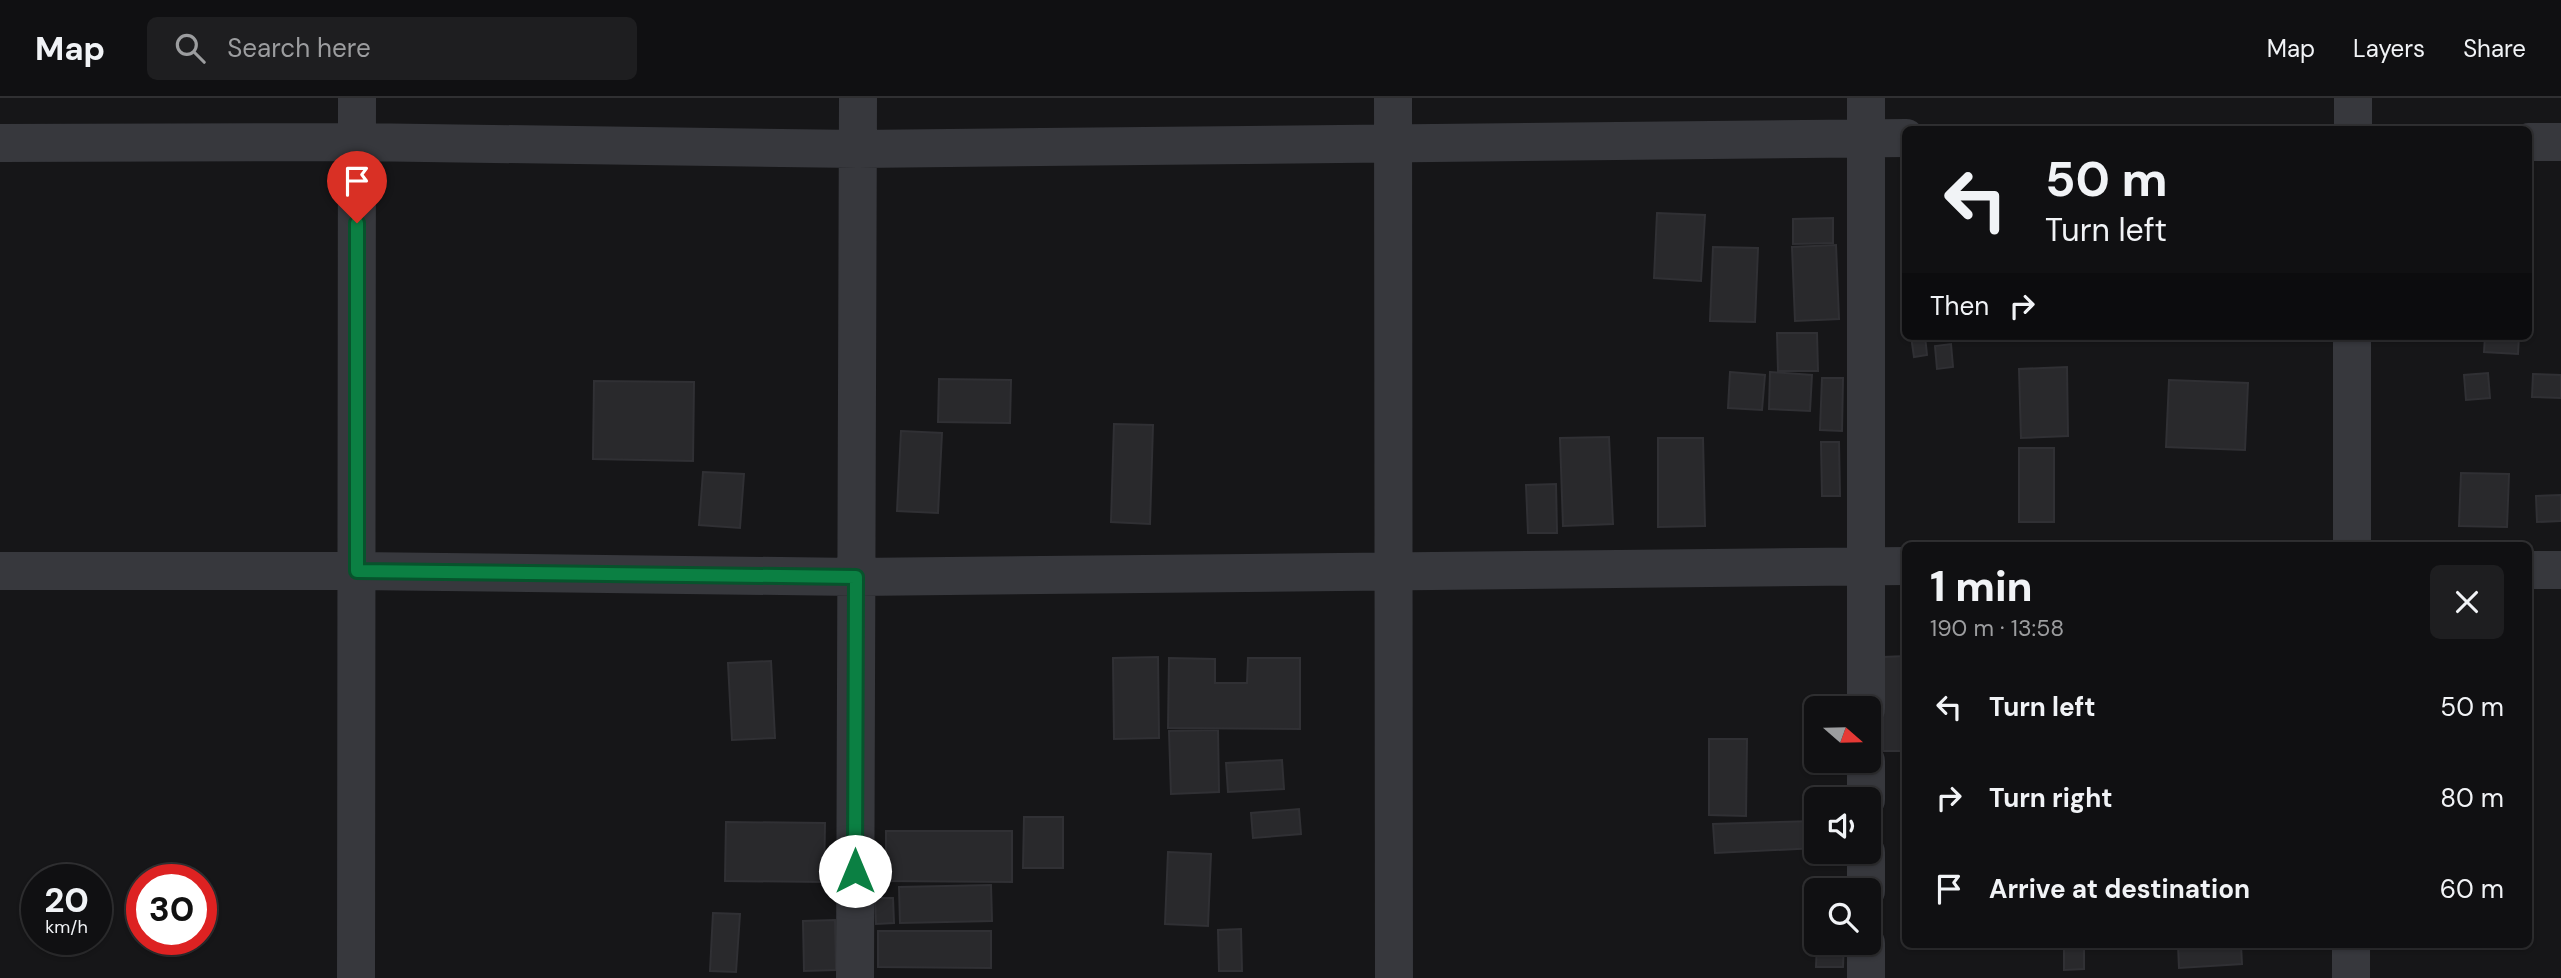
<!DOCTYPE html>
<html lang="en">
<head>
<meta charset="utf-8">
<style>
  body { margin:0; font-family:"DM Sans",sans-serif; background:#1e1e20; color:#f1f3f6; height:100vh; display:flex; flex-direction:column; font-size:26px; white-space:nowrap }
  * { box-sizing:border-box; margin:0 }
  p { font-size:23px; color:#9c9d9f }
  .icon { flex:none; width:38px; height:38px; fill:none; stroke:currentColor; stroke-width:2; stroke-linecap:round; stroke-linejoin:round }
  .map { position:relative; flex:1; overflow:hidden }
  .sheet { position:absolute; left:1902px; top:444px; width:630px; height:406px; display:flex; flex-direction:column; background:#101012; border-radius:10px; box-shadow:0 2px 5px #0004,0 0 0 2px #303032 }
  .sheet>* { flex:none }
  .hud { position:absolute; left:1902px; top:28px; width:630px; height:214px; border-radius:10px; box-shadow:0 2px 5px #0004,0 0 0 2px #303032; background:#101012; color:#f1f3f6; overflow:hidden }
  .needle { width:46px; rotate:110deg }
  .buttons { position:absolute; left:1804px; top:598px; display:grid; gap:14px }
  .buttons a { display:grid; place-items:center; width:77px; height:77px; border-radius:10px; background:#101012; box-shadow:0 2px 5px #0004,0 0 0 2px #303032; font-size:35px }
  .speed { position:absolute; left:21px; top:766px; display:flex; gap:14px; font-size:35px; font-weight:700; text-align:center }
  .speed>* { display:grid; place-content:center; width:91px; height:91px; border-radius:50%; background:#101012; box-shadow:0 2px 5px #0004,0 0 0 2px #303032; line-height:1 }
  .speed small { font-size:18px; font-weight:400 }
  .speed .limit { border:10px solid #d22; background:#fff; color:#111 }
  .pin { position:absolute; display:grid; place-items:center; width:60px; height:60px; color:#fff; margin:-72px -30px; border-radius:50% 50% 50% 0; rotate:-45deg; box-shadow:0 0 7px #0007 }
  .pin .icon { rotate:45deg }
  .me { position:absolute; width:77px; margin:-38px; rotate:0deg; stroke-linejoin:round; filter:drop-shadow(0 0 5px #0008) }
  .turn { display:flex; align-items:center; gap:24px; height:147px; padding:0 28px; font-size:32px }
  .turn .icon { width:91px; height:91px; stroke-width:2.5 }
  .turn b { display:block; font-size:49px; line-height:60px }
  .then { display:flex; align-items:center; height:66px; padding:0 28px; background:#0003; gap:14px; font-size:26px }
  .round { display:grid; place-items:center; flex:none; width:74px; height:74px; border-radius:10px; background:#1e1e20 }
  .summary { display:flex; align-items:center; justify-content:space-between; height:119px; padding:0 28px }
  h1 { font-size:42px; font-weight:800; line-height:52px }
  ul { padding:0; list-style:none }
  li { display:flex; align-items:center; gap:21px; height:91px; padding:0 28px }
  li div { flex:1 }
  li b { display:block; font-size:26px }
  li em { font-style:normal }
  header { display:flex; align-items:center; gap:42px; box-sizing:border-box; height:98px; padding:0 35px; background:#101012; border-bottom:2px solid #303032 }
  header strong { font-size:33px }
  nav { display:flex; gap:38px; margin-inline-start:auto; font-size:24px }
  .search { width:490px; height:63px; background:#1e1e20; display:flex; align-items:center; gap:18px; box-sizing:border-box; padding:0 24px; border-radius:10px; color:#9c9d9f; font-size:26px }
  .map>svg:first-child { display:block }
  .building { fill:#29292c; stroke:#303034; stroke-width:2 }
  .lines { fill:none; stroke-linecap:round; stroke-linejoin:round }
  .street { stroke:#37383d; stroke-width:38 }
  .route-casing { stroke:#07532c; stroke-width:18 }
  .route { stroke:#0b8043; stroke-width:12 }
</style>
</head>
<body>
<header>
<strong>Map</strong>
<div class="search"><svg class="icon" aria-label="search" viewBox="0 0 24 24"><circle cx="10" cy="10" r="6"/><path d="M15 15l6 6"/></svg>Search here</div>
<nav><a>Map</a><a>Layers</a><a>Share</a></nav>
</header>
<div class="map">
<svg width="2561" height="880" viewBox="0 0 2561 880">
  <rect width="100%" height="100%" fill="#161618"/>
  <!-- building -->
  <path class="building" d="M 1657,115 L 1705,117 L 1701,183 L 1654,180 Z
    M 1833,120 L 1833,145 L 1793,146 L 1793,121 Z
    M 1836,147 L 1839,221 L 1795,223 L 1792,149 Z
    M 1713,149 L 1758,150 L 1755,224 L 1710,223 Z
    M 1777,235 L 1817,235 L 1818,273 L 1778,273 Z
    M 1911,238 L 1925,238 L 1927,257 L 1914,259 Z
    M 2485,238 L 2519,238 L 2518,256 L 2484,254 Z
    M 1951,246 L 1953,269 L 1937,271 L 1935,248 Z
    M 2067,269 L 2068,338 L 2021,340 L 2019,271 Z
    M 1730,274 L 1765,277 L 1762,312 L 1728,310 Z
    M 1770,274 L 1812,277 L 1810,313 L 1769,311 Z
    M 2488,275 L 2490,300 L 2466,302 L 2464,277 Z
    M 2533,276 L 2561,277 L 2561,300 L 2532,299 Z
    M 1822,280 L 1843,280 L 1842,333 L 1820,332 Z
    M 939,281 L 1011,282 L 1010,325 L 938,324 Z
    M 2169,282 L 2248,285 L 2245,352 L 2166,349 Z
    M 594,283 L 694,284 L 693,363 L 593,361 Z
    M 1114,326 L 1153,327 L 1150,426 L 1111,424 Z
    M 901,333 L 942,335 L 938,415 L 897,413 Z
    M 1609,339 L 1613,426 L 1563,428 L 1560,340 Z
    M 1658,340 L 1703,340 L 1705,428 L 1658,429 Z
    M 1821,344 L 1839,344 L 1840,398 L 1822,398 Z
    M 2019,350 L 2054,350 L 2054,424 L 2019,424 Z
    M 703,374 L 744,376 L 740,430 L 699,427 Z
    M 2461,375 L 2509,376 L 2507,429 L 2459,428 Z
    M 1556,386 L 1557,435 L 1528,435 L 1526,387 Z
    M 2561,397 L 2561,423 L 2537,424 L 2536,398 Z
    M 1906,558 L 1906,653 L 1883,653 L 1883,559 Z
    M 1158,559 L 1159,640 L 1114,641 L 1113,560 Z
    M 1169,560 L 1215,561 L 1215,585 L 1247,585 L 1248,560 L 1300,560 L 1300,631 L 1168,630 Z
    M 771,563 L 775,640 L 732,642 L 728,565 Z
    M 1218,632 L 1219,694 L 1171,696 L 1169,633 Z
    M 1709,641 L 1747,641 L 1746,718 L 1709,717 Z
    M 1282,662 L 1284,691 L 1228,694 L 1226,665 Z
    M 1299,711 L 1301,736 L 1253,740 L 1251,715 Z
    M 1024,719 L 1063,719 L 1063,770 L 1023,770 Z
    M 1816,723 L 1816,750 L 1715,755 L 1713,726 Z
    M 726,724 L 825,725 L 824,784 L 725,783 Z
    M 886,733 L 1012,733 L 1012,784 L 886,783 Z
    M 1168,754 L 1211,756 L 1208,828 L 1165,826 Z
    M 991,787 L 992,823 L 900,825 L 899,789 Z
    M 875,800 L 893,800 L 894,825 L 876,826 Z
    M 713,815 L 740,816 L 736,874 L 710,873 Z
    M 835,822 L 836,872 L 804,873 L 803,823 Z
    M 1241,831 L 1242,873 L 1219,873 L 1218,832 Z
    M 878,833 L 991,833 L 991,870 L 878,869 Z
    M 1817,845 L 1844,845 L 1843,869 L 1816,869 Z
    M 2064,847 L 2084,847 L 2084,871 L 2064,872 Z
    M 2178,847 L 2241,847 L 2242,866 L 2179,870 Z"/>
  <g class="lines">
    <!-- street -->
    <path class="street" d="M 1393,0 L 1394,880
      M 1866,0 L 1866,611
      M 2353,32 L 2353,0
      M 2529,44 L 2561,44
      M 0,45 L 357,44 L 858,51 L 1906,40
      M 2352,448 L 2352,238
      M 2529,472 L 2561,472
      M 0,473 L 357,473 L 856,479 L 1906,468
      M 1866,663 L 1866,702
      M 1866,754 L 1866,793
      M 1866,845 L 1866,880
      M 356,880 L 357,0
      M 855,880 L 858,0
      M 2351,880 L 2351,847"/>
  </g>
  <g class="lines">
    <!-- route casing -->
    <g class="route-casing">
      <path id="route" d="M 357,125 L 357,473 L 856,479 L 855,773"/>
    </g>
    <!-- route -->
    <use href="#route" class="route"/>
  </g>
</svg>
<div class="buttons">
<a><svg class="needle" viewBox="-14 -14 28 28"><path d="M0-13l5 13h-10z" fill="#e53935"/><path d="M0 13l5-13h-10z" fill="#9c9d9f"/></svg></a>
<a><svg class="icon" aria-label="sound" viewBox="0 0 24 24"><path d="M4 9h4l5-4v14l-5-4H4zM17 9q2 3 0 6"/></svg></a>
<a><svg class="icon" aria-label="search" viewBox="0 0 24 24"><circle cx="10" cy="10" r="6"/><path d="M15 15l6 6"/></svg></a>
</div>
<div class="speed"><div>20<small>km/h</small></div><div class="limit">30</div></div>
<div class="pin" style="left:357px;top:125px;background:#d93025"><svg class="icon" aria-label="arrive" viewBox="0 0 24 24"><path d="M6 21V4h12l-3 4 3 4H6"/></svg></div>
<svg class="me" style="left:855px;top:773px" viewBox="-20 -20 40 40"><circle r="19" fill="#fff"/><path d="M0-13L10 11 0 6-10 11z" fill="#0b8043"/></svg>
<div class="hud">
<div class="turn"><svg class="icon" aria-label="left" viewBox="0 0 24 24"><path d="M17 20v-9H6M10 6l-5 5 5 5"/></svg><div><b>50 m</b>Turn left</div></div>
<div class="then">Then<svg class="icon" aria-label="right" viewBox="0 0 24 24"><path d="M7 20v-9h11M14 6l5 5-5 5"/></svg></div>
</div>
<section class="sheet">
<div class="summary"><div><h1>1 min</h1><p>190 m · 13:58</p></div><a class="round"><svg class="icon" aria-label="close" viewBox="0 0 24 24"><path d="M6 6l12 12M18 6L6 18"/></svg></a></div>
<ul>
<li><svg class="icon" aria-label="left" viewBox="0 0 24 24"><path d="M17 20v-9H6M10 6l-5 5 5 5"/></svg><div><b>Turn left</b></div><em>50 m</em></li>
<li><svg class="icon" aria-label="right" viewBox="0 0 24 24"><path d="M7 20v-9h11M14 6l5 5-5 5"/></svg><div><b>Turn right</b></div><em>80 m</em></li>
<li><svg class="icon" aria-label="arrive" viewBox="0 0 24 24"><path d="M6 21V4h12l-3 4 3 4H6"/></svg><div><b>Arrive at destination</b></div><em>60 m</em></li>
</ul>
</section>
</div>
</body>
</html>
